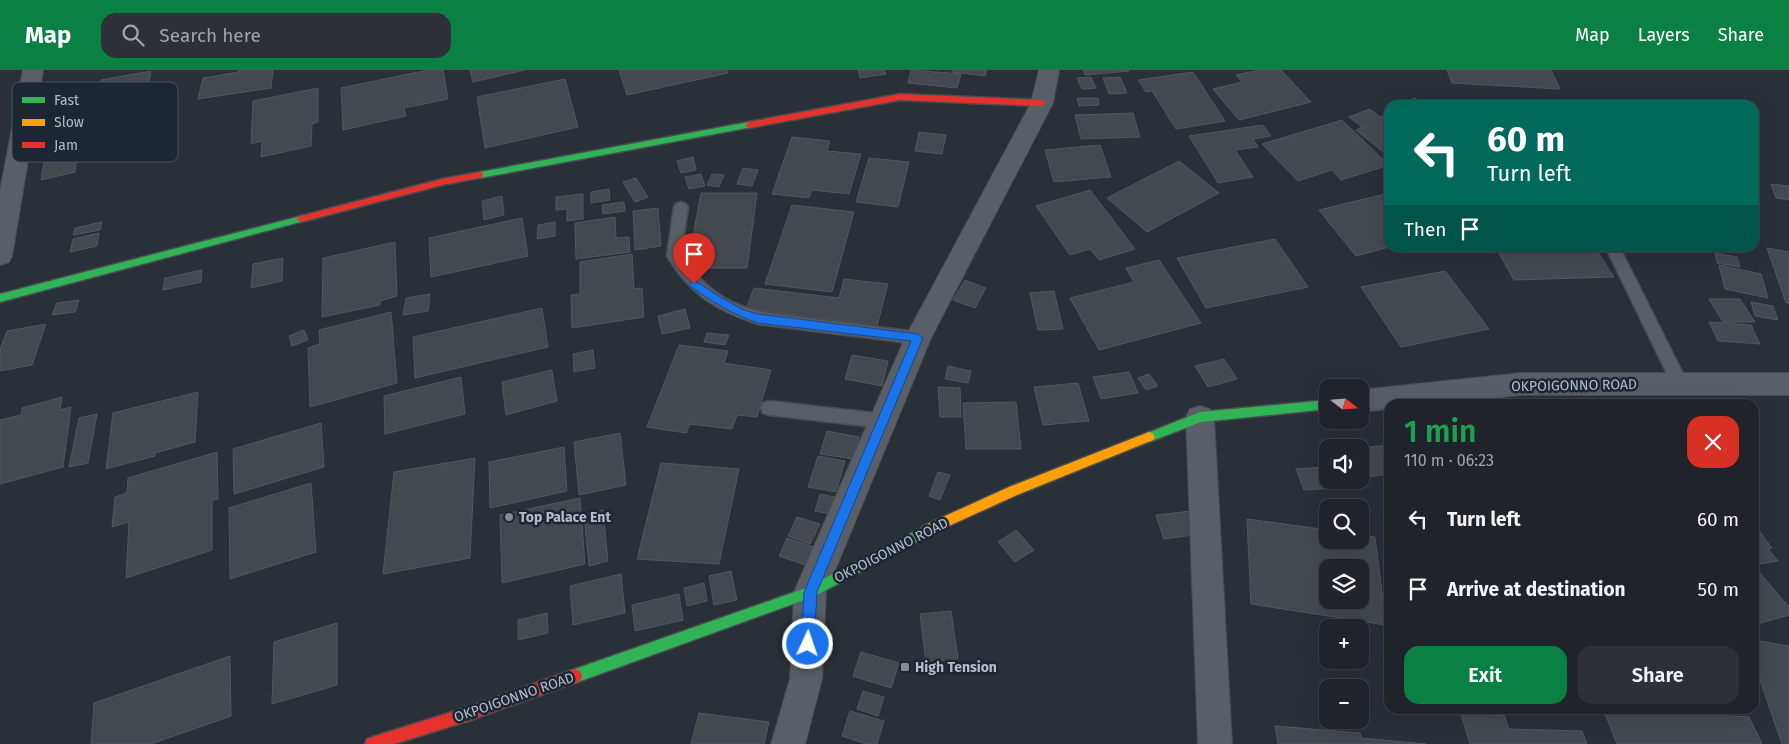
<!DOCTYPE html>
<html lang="en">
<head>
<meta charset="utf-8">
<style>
  body { margin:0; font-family:"Fira Sans",sans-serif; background:#2d3036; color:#f1f3f6; height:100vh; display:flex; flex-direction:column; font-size:19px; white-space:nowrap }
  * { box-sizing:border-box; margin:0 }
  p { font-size:16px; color:#a2a4a8 }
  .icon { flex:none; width:28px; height:28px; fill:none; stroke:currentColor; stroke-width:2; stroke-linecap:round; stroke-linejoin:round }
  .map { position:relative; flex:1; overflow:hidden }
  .details { position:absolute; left:1384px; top:329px; width:375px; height:315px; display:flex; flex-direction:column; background:#20242a; border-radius:15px; box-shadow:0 5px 20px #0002,0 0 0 1px #3d4147 }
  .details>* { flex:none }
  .top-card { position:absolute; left:1384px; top:30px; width:375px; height:152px; border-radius:15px; box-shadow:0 5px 20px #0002,0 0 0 1px #3d4147; background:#00695c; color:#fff; overflow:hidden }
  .needle { width:32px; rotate:107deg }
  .controls { position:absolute; left:1319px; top:309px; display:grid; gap:10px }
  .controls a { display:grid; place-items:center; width:50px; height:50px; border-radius:10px; background:#20242a; box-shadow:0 5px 20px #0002,0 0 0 1px #3d4147; font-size:25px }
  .pin { position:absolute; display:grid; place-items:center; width:42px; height:42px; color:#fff; margin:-51px -21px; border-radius:50% 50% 50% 0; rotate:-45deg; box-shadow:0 0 5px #0007 }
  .pin .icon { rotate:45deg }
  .me { position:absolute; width:55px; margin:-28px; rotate:3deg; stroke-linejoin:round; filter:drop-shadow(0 0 4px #0008) }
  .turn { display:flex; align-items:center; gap:18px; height:105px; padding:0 20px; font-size:22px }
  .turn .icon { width:65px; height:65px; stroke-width:2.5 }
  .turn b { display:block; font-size:35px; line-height:42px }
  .then { display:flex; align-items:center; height:48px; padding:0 20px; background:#0003; gap:10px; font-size:19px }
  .round { display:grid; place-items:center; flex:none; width:52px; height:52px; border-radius:15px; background:#2d3036 }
  .summary { display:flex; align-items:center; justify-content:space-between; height:85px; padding:0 20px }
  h1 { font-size:30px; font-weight:600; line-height:38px; color:#1e9e55 }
  .cta { display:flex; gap:10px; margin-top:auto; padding:10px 20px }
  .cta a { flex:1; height:58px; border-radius:15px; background:#0b8043; color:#fff; font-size:20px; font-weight:600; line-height:58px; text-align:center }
  .cta a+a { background:#2d3036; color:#f1f3f6 }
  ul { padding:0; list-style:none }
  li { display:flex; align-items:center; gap:15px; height:70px; padding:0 20px }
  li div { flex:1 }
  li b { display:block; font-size:19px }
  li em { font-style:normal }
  header { display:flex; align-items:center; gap:30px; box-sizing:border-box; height:70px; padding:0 25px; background:#0b8043; color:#fff }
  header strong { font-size:24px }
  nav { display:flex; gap:28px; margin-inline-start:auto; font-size:18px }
  .search { width:350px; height:45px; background:#2d3036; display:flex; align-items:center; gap:12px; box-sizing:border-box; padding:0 18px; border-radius:15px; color:#a2a4a8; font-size:19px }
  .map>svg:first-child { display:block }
  .building { fill:#444950; stroke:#52575f; fill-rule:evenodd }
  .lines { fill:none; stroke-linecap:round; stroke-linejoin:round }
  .lane-casing { stroke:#484c53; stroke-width:3 }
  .street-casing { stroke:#484c53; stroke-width:2 }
  .fast-casing { stroke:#484c53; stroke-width:3 }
  .slow-casing { stroke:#484c53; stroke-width:3 }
  .jam-casing { stroke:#484c53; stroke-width:3 }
  .lane { fill:#5a5e66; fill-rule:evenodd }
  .street { fill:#5a5e66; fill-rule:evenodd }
  .fast { fill:#30b455; fill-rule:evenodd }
  .slow { fill:#ff9f0a; fill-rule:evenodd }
  .jam { fill:#e5322d; fill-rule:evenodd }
  .route { fill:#1a73e8; stroke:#114b97 }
  .poi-dot { fill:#848b96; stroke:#1d2633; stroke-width:2 }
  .labels { text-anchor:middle; stroke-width:5; stroke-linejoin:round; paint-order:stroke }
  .street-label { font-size:14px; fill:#b4bcc9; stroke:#1d2633 }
  .poi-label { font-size:14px; font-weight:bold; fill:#b4bcc9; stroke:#1d2633; text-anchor:start }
  .key { fill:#1d2633; stroke:#4a5360; stroke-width:1 }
  .key-label { font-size:14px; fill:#b4bcc9 }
</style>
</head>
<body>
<header>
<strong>Map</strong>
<div class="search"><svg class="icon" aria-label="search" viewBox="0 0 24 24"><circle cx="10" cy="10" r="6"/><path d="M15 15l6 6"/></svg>Search here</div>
<nav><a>Map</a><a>Layers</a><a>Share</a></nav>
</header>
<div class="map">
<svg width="1789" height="674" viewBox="0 0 1789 674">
  <rect width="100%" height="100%" fill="#2a3038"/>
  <!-- building -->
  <path class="building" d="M 239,0 L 273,0 L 271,18 L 198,29 L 203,8 L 239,2 Z
    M 428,0 L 443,0 L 448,29 L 404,38 L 406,46 L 343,60 L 341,18 Z
    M 470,0 L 525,0 L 473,12 Z
    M 619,0 L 726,0 L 728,3 L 627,25 Z
    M 858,0 L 884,0 L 886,4 L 860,8 Z
    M 911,0 L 961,4 L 957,18 L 908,13 Z
    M 953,0 L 987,0 L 985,6 L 952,2 Z
    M 1083,0 L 1128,0 L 1129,1 L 1085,5 Z
    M 1259,0 L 1281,0 L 1311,32 L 1239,50 L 1213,19 L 1242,12 L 1236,5 Z
    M 1447,0 L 1551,0 L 1560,19 L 1452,13 Z
    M 151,1 L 143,43 L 101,51 L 101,47 L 49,57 L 58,24 L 100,16 L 101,10 Z
    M 1193,2 L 1225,51 L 1176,59 L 1152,21 L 1146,22 L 1138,10 Z
    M 1091,7 L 1096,18 L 1082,19 L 1077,8 Z
    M 1120,7 L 1127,23 L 1109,24 L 1103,8 Z
    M 565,9 L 578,57 L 485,78 L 477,27 Z
    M 318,18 L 318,52 L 312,54 L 311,76 L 261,87 L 262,71 L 251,74 L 253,31 Z
    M 1077,28 L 1098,28 L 1099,35 L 1079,36 Z
    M 1415,28 L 1424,35 L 1395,35 Z
    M 1370,39 L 1380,47 L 1389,43 L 1389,80 L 1383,82 L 1356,60 L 1362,57 L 1349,47 Z
    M 1133,43 L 1140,67 L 1081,69 L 1075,45 Z
    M 1342,50 L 1389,95 L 1341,110 L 1332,100 L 1298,111 L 1262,74 Z
    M 130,54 L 128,81 L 76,93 L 75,102 L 41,110 L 47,72 Z
    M 1263,55 L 1271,66 L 1253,69 L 1258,77 L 1235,80 L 1253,107 L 1218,113 L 1189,66 Z
    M 919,62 L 946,65 L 942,84 L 915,81 Z
    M 792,67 L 830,71 L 827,81 L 861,84 L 849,124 L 812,120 L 809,128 L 772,124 Z
    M 1100,75 L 1111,107 L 1054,112 L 1045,80 Z
    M 693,87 L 696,100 L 681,103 L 677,91 Z
    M 869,88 L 909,92 L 898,137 L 856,132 Z
    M 1179,91 L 1219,123 L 1147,162 L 1107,128 Z
    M 743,98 L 758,100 L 752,116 L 737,114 Z
    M 701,104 L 705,116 L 689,119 L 685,107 Z
    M 712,104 L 724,105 L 719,117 L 707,115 Z
    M 636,108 L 648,127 L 635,132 L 623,112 Z
    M 1771,114 L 1789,116 L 1789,130 L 1776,128 Z
    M 609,119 L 610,130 L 591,133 L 591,122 Z
    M 1090,120 L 1135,179 L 1099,190 L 1090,179 L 1070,185 L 1036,136 Z
    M 701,123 L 757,123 L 747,198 L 687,198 Z
    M 1389,123 L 1389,177 L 1356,186 L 1319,140 Z
    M 583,124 L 583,149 L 567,151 L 567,139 L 556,140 L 556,127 Z
    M 502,126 L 504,145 L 484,150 L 482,131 Z
    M 624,132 L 625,141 L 603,144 L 602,135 Z
    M 792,135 L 854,142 L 832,222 L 765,214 Z
    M 658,138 L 661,176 L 635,180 L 633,141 Z
    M 615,147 L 616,168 L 629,167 L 630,182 L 576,189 L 575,153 Z
    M 522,148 L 528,186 L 431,207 L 429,168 Z
    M 102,152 L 100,160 L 73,165 L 75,158 Z
    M 555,152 L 555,166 L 537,169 L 538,155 Z
    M 99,163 L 97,176 L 70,182 L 73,169 Z
    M 1275,169 L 1308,217 L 1206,238 L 1177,188 Z
    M 395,172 L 397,226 L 380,231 L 380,235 L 322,247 L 323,188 Z
    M 1496,178 L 1595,178 L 1614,207 L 1514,210 Z
    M 1767,178 L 1789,182 L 1789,233 L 1786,233 Z
    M 1715,183 L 1737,187 L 1740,197 L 1717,193 Z
    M 632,184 L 634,219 L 642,218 L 644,247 L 572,258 L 571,225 L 580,224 L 580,192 Z
    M 283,188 L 282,211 L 251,218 L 253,194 Z
    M 1159,190 L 1201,253 L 1099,280 L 1070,228 L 1134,212 L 1126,198 Z
    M 1719,195 L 1761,204 L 1768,228 L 1725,219 Z
    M 202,200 L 201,212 L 163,220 L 165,208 Z
    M 1445,201 L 1489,259 L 1401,277 L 1361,217 Z
    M 844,209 L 888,214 L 877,256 L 746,239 L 754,218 L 839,228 Z
    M 965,210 L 986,218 L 975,238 L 953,230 Z
    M 1054,221 L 1063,259 L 1038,260 L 1030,223 Z
    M 430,224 L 428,241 L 403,245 L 406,228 Z
    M 1709,229 L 1740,229 L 1755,252 L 1723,252 Z
    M 79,230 L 75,242 L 52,245 L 57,233 Z
    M 1751,232 L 1773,236 L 1778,250 L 1755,246 Z
    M 542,238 L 548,277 L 415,308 L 413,267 Z
    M 685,239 L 690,258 L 662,264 L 658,246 Z
    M 391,242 L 397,313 L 310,337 L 308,278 L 320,274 L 319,260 Z
    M 1709,252 L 1751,255 L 1760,274 L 1718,271 Z
    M 46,254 L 32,295 L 0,301 L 0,280 L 7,261 Z
    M 304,260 L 308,270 L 292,276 L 289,266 Z
    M 707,263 L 729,265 L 725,275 L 704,272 Z
    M 679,275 L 728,281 L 724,293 L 771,300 L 757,347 L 737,345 L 732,359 L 690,354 L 686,363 L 647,357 Z
    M 593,280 L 595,298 L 574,302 L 573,284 Z
    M 852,285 L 888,291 L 882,316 L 845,309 Z
    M 1224,289 L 1237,309 L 1208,317 L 1195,296 Z
    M 948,296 L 971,301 L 968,313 L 945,309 Z
    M 552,300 L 557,331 L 506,345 L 502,312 Z
    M 1129,302 L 1138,323 L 1101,329 L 1093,307 Z
    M 1149,304 L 1158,316 L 1146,320 L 1138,308 Z
    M 461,307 L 465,344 L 385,364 L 384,326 Z
    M 1078,313 L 1089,351 L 1043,355 L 1034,317 Z
    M 938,317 L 960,318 L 961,347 L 940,347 Z
    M 198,322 L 195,372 L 155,383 L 155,386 L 106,399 L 113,343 Z
    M 62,327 L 60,340 L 71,337 L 63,397 L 0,414 L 0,350 L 21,345 L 22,338 Z
    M 1016,332 L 1021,379 L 966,379 L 963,333 Z
    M 97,344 L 88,393 L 69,397 L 79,348 Z
    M 321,353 L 324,397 L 234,424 L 233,379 Z
    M 827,361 L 859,367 L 853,389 L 820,384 Z
    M 620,363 L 626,415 L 579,425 L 574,372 Z
    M 1389,375 L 1389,404 L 1367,407 L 1360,393 L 1360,378 Z
    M 564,377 L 567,421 L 490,438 L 489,392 Z
    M 217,382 L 218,429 L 212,430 L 212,480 L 126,508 L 129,452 L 112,457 L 115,427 L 127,423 L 128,408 Z
    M 818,386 L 845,391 L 836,422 L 808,417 Z
    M 475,388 L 470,488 L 383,504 L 394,402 Z
    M 661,393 L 739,399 L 719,494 L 637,489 Z
    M 1325,397 L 1328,410 L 1331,410 L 1334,418 L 1304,420 L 1296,399 Z
    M 938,402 L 950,405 L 940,430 L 929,426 Z
    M 311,413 L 316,482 L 230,509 L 229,438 Z
    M 820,424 L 835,427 L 831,444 L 815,441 Z
    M 580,428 L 585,494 L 502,513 L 500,445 Z
    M 603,440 L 608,491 L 589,496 L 584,445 Z
    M 1192,441 L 1200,464 L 1164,469 L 1156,445 Z
    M 797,447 L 820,454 L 810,474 L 788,466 Z
    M 1247,449 L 1328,460 L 1328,470 L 1360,470 L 1360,465 L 1375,467 L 1386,555 L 1251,534 ZM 1328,498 L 1360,498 L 1360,530 L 1328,530 Z
    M 1754,454 L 1772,478 L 1768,479 L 1778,491 L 1754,495 Z
    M 1016,460 L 1034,480 L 1015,492 L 998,472 Z
    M 787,468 L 814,477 L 805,495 L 779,486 Z
    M 731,501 L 737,530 L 714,535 L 709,506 Z
    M 1758,501 L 1789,537 L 1789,545 L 1754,555 L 1754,502 Z
    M 621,504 L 625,543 L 573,555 L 570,516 Z
    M 704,513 L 707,531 L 687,536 L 684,518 Z
    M 679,524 L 683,550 L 635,561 L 632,535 Z
    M 951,541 L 958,589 L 926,592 L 920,544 Z
    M 547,543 L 548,563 L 518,570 L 518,550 Z
    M 337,553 L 337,615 L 272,634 L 274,572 Z
    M 1754,570 L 1789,576 L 1789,674 L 1782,674 L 1754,593 Z
    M 861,582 L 899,593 L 891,618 L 853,606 Z
    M 230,586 L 231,646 L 151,674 L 91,674 L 94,633 Z
    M 863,621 L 884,627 L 878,646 L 857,639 Z
    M 1603,639 L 1723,639 L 1726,646 L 1749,647 L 1762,674 L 1617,674 Z
    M 850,641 L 884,651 L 877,674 L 866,674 L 842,666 Z
    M 699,643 L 769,652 L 764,674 L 691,674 Z
    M 1461,644 L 1504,645 L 1509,659 L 1582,661 L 1587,674 L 1470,674 Z
    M 1275,656 L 1360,663 L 1361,668 L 1426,674 L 1278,674 Z"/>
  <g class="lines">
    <!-- lane casing -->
    <g class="lane-casing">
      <path id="lane" d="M 681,132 L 686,134 L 688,137 L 681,185 C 721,242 756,242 820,250 C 852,254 885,258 918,262 L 923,264 L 926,268 L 923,272 L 918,274 L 758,254 C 717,241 689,224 667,186 L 674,137 L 676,134 Z
        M 1606,178 L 1620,178 L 1688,314 L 1686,318 L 1680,320 L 1674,318 Z
        M 769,331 L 883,344 L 889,346 L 891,351 L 889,356 L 883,358 L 769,345 L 763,343 L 761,338 L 763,333 Z"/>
    </g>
    <!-- street casing -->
    <g class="street-casing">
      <path id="street" d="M 23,0 L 43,0 L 12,186 L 9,192 L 0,195 L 0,121 Z
        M 1039,0 L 1059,0 L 1053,33 L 931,268 L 826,522 L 822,609 L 805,674 L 771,674 L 790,609 L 794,522 L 905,268 L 1031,33 Z
        M 1521,303 L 1789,303 L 1789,325 L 1521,325 L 1437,334 L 1389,334 L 1389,339 L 1360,342 L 1360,320 Z
        M 1200,336 L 1210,339 L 1214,347 L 1232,674 L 1198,674 L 1186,347 L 1190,339 Z"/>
    </g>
    <!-- fast casing -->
    <g class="fast-casing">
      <path id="fast" d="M 749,52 L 753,55 L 752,57 L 480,108 L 475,105 L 480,102 Z
        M 301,146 L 306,149 L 304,151 L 0,232 L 0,224 Z
        M 1328,330 L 1328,339 L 1201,352 L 1149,372 L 1145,370 L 1143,367 L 1145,364 L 1200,342 Z
        M 927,455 L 931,456 L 933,460 L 931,464 L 815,526 L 575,613 L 570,611 L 568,606 L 570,601 L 575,599 L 806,518 Z"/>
    </g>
    <!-- slow casing -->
    <g class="slow-casing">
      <path id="slow" d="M 1149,362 L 1153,364 L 1155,367 L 1153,370 L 1017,425 L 931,464 L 927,465 L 923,464 L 921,460 L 923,456 L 1009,417 Z"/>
    </g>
    <!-- jam casing -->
    <g class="jam-casing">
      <path id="jam" d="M 900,24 L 1042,30 L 1046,33 L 1042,36 L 900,30 L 749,58 L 745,55 L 749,52 Z
        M 480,102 L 483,103 L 483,107 L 442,115 L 301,152 L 296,149 L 301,146 L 442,109 Z
        M 575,599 L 580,601 L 582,606 L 580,611 L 468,651 L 394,674 L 365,674 L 367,669 L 372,667 L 468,637 Z"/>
    </g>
    <!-- lane -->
    <use href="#lane" class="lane"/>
    <!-- street -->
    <use href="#street" class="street"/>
    <!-- fast -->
    <use href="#fast" class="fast"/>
    <!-- slow -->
    <use href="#slow" class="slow"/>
    <!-- jam -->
    <use href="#jam" class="jam"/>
  </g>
  <!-- route -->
  <path class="route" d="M 694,210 L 722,228 L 744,240 L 758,244 L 918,264 L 923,268 L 817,522 L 814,574 L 812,579 L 808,580 L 803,579 L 801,574 L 804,522 L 911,271 L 758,253 C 732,244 712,232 690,216 L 689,214 Z"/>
  <!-- markers -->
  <g class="poi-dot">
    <circle cx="509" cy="447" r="5"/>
    <rect x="900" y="592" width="10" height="10" rx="2.5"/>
  </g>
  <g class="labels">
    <!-- street labels -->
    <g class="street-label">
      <text transform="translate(1574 315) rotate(-1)" y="5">OKPOIGONNO ROAD</text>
      <text transform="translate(891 480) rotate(-27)" y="5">OKPOIGONNO ROAD</text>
      <text transform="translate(514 627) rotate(-19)" y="5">OKPOIGONNO ROAD</text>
    </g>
    <!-- poi labels -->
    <g class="poi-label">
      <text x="519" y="452">Top Palace Ent</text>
      <text x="915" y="602">High Tension</text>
    </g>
  </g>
  <!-- legend -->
  <rect x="12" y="12" width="166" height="80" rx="8" class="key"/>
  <rect x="22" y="27" width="23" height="6" fill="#30b455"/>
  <rect x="22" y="49" width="23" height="7" fill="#ff9f0a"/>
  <rect x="22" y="72" width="23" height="6" fill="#e5322d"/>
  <g class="key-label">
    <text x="54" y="35">Fast</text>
    <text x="54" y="57">Slow</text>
    <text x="54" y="80">Jam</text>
  </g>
</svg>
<div class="controls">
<a><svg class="needle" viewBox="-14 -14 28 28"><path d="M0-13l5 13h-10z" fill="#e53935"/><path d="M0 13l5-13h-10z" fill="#a2a4a8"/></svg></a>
<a><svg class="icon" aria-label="sound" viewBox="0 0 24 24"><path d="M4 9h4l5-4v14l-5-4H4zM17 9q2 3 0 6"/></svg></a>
<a><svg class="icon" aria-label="search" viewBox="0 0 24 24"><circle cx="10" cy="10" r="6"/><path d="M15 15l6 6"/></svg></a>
<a><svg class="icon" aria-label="layers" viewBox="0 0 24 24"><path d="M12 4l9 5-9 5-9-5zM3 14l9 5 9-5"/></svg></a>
<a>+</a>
<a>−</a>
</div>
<div class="pin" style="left:694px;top:214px;background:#d93025"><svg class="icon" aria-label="arrive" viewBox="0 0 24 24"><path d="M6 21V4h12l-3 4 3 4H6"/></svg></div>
<svg class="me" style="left:808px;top:574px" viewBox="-20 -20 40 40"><circle r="17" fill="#1a73e8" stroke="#fff" stroke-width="3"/><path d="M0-11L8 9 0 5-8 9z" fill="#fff"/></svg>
<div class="top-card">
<div class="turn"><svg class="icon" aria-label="left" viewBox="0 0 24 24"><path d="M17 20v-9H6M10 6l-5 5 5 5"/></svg><div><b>60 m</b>Turn left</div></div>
<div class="then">Then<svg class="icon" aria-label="arrive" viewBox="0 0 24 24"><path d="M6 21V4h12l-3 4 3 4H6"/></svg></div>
</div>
<section class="details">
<div class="summary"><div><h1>1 min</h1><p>110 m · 06:23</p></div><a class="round" style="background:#d93025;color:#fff"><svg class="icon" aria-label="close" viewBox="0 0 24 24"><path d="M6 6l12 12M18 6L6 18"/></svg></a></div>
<ul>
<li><svg class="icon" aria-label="left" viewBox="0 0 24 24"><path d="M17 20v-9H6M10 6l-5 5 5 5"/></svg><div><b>Turn left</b></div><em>60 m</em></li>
<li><svg class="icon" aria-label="arrive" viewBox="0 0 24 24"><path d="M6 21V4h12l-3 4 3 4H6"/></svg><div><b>Arrive at destination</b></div><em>50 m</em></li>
</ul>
<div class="cta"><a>Exit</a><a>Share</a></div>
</section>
</div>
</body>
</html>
